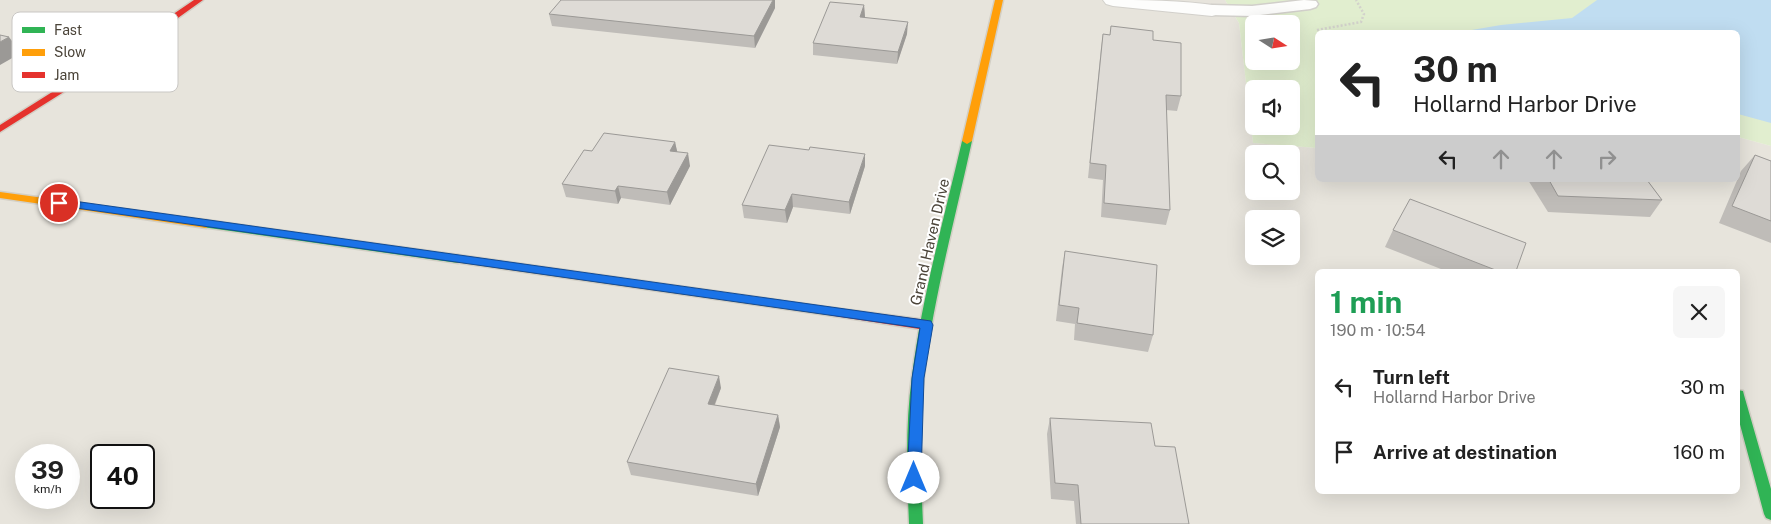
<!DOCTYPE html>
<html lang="en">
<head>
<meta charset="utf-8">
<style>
  body { margin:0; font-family:"Public Sans",sans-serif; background:#f6f6f6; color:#222; height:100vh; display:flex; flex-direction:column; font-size:19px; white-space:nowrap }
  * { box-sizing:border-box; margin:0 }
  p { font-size:16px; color:#767676 }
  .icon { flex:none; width:28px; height:28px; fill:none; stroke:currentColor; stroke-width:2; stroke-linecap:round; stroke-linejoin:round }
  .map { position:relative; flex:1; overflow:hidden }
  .side { position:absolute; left:1315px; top:269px; width:425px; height:225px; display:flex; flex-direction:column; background:#fff; border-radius:8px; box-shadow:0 5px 20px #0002 }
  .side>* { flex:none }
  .hud { position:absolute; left:1315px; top:30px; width:425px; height:152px; border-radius:8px; box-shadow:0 5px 20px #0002; background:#fff; color:#222; overflow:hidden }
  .needle { width:32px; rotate:102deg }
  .controls { position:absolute; left:1245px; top:15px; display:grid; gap:10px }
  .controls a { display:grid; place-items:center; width:55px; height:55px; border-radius:8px; background:#fff; box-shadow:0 5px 20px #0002; font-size:25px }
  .speed { position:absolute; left:15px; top:444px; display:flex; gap:10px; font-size:25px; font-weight:700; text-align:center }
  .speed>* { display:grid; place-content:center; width:65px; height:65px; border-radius:50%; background:#fff; box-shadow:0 5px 20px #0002; line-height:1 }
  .speed small { font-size:12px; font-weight:400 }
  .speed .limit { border:2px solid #111; border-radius:8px; background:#fff; color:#111 }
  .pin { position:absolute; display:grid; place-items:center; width:42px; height:42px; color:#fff; margin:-21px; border:2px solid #fff; border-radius:50%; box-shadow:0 1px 5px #0007 }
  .me { position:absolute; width:55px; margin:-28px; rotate:0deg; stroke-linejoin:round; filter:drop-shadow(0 0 4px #0008) }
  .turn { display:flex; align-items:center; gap:18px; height:105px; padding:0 15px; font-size:22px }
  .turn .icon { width:65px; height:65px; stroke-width:2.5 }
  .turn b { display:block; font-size:35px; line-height:42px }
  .lanes { display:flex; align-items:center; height:48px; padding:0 15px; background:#0003; justify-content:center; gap:25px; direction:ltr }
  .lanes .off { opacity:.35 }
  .round { display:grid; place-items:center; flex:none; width:52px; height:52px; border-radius:8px; background:#f6f6f6 }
  .headline { display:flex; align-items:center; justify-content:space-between; height:85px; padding:0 15px }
  h1 { font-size:30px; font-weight:700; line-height:38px; color:#1e9e55 }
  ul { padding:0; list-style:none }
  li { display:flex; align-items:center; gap:15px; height:65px; padding:0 15px }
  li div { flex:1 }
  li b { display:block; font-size:19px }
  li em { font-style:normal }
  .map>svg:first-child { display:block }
  .residential { fill:#e7e4dc; fill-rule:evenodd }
  .green { fill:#e1eecf; fill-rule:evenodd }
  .water { fill:#c0ddf1 }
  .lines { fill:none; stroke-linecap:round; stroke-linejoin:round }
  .lane-casing { stroke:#d2d0cb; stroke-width:3 }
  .street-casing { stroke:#d2d0cb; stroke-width:2 }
  .fast-casing { stroke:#d3cfc5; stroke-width:3 }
  .slow-casing { stroke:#d3cfc5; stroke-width:3 }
  .jam-casing { stroke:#d3cfc5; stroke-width:3 }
  .path { stroke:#d3d2cc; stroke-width:2.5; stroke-dasharray:2 2; stroke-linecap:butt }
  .lane { fill:#fdfdfc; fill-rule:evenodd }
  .street { fill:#fdfdfc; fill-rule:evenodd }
  .fast { fill:#30b455; fill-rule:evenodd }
  .slow { fill:#ff9f0a; fill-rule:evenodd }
  .jam { fill:#e5322d; fill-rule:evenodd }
  .wall { fill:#bfbcb8 }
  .shaded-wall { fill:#9b9996 }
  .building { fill:#dedbd6; stroke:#9b9996 }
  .route { fill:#1a73e8; stroke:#114b97 }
  .labels { text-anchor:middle; stroke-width:4; stroke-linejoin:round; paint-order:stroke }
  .street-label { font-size:15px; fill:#4b4439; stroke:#fff }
  .key { fill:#fff; stroke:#c9c7c4; stroke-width:1 }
  .key-label { font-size:14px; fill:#4b4439 }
</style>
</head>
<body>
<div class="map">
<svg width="1771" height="524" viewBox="0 0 1771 524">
  <rect width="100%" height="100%" fill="#f4f2ee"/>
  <!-- residential -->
  <path class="residential" d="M 0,0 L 1225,0 L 1239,23 L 1253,143 L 1317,148 L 1318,180 L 1738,180 L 1738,137 L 1771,146 L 1771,524 L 0,524 ZM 1254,154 L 1291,154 L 1291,191 L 1254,191 ZM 1254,219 L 1291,219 L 1291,256 L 1254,256 ZM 1318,271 L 1738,271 L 1738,491 L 1318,491 ZM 26,455 L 69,455 L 69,498 L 26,498 ZM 101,455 L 144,455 L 144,498 L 101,498 Z"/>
  <!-- green -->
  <path class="green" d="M 1225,0 L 1771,0 L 1771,146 L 1738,137 L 1738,32 L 1318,32 L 1317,148 L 1253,143 L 1239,23 ZM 1254,24 L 1291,24 L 1291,61 L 1254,61 ZM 1254,89 L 1291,89 L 1291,126 L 1254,126 Z"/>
  <!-- water -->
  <path class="water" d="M 1597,0 L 1771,0 L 1771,123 L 1738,114 L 1738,32 L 1460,32 L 1501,25 L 1572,18 Z"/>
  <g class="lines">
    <!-- lane casing -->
    <g class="lane-casing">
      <path id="lane" d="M 1304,0 L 1316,1 L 1318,4 L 1316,7 L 1310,9 L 1252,16 L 1212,15 L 1206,13 L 1204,10 L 1206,7 L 1212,5 L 1252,6 Z"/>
    </g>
    <!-- street casing -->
    <g class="street-casing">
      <path id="street" d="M 1103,0 C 1141,0 1182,0 1219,6 L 1222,10 L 1219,14 L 1212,16 L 1113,6 L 1106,4 Z"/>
    </g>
    <!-- fast casing -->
    <g class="fast-casing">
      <path id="fast" d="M 967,138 L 972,141 C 955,219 934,296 924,376 C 918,425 921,475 923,524 L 909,524 C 907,475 905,425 912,376 C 922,296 944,219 962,141 Z
        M 206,220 L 458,255 L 464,259 L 458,263 L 202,227 L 201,224 L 202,221 Z
        M 1738,390 L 1743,391 L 1744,395 L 1771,489 L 1771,520 L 1766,518 L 1764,514 L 1738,417 Z"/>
    </g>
    <!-- slow casing -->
    <g class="slow-casing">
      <path id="slow" d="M 995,0 L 1003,0 L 972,141 L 967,144 L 962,141 Z
        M 0,192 L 206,220 L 211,224 L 206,228 L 0,198 Z
        M 458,255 L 834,308 L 838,309 L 840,312 L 838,315 L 834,316 L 454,262 L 452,259 L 454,256 Z"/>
    </g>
    <!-- jam casing -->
    <g class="jam-casing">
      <path id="jam" d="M 194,0 L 203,0 L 150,38 L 0,132 L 0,125 L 144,34 Z
        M 834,308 L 926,320 L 930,322 L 932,325 L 930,328 L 926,330 L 834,316 L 830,315 L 828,312 L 830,309 Z"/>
    </g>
    <!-- path -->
    <path class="path" d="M 1317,30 L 1361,22 L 1364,14 L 1356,0"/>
    <!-- lane -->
    <use href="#lane" class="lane"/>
    <!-- street -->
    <use href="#street" class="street"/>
    <!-- fast -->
    <use href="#fast" class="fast"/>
    <!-- slow -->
    <use href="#slow" class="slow"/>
    <!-- jam -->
    <use href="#jam" class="jam"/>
  </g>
  <!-- wall -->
  <path class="wall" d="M 864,5 L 865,17 L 907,34 L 897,64 L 813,55 L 813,43 Z
    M 775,8 L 755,48 L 552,26 L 549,14 Z
    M 1111,26 L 1153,40 L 1181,96 L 1177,111 L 1166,110 L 1170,210 L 1166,225 L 1101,217 L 1103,180 L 1088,178 L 1101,48 L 1103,34 L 1110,35 Z
    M 675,142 L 677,152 L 690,166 L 670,205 L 621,198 L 618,204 L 566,197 L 562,184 L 592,151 Z
    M 1755,155 L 1771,161 L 1771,243 L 1719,223 L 1741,171 Z
    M 865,166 L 850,214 L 793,207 L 787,223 L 744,218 L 742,205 Z
    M 1528,180 L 1647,180 L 1662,200 L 1650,217 L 1548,212 Z
    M 1393,230 L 1516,271 L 1446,271 L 1385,247 Z
    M 1065,251 L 1153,335 L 1148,352 L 1074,340 L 1075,324 L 1056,321 L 1062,268 Z
    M 721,388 L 715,405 L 778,415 L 780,427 L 758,496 L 631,475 L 627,462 Z
    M 1050,418 L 1155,446 L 1189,524 L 1076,524 L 1074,501 L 1051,499 L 1047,434 Z"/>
  <!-- shaded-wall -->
  <path class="shaded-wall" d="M 773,0 L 775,0 L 775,8 L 755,48 L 754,36 Z
    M 864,5 L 865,17 L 860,17 Z
    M 908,22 L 907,34 L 897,64 L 898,52 Z
    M 9,37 L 21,53 L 0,65 L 0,42 Z
    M 675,142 L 678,155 L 670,151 Z
    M 688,153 L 690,166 L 670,205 L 667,192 Z
    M 865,154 L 865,166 L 850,214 L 849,202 Z
    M 618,186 L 621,198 L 618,204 L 615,191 Z
    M 792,194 L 793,207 L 787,223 L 785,210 Z
    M 719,376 L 721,388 L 710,416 L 708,404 Z
    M 778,415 L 780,427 L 758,496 L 756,484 Z"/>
  <!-- building -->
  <path class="building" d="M 561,0 L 773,0 L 754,36 L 549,14 Z
    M 830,2 L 864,5 L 860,17 L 908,22 L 898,52 L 813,43 Z
    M 1111,26 L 1153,31 L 1153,40 L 1181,43 L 1181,96 L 1166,95 L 1170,210 L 1104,203 L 1106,165 L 1090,163 L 1103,34 L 1110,35 Z
    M 0,35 L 9,37 L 0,42 Z
    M 604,133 L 675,142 L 670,151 L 688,153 L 667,192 L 618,186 L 615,191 L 562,184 L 584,150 L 592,151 Z
    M 769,145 L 809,150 L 810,147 L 865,154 L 849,202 L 792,194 L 785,210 L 742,205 Z
    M 1755,155 L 1771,161 L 1771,221 L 1732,206 Z
    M 1549,180 L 1647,180 L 1662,200 L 1558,196 Z
    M 1410,199 L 1526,243 L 1516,271 L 1498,271 L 1393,230 Z
    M 1065,251 L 1157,265 L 1153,335 L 1077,323 L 1079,308 L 1059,305 Z
    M 669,368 L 719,376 L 708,404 L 778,415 L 756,484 L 627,462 Z
    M 1050,418 L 1151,423 L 1155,446 L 1175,447 L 1189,524 L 1081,524 L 1078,485 L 1055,483 Z"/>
  <!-- route -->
  <path class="route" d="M 59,199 L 931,321 L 933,325 L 924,378 L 921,478 L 919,482 L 914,484 L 909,482 L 907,478 L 912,378 L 920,328 L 55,205 L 54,203 L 55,200 Z"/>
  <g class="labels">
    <!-- street labels -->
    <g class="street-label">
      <text transform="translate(930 242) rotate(-77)" y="5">Grand Haven Drive</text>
    </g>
  </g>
  <!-- legend -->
  <rect x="12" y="12" width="166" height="80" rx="8" class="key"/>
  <rect x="22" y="27" width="23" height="6" fill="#30b455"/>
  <rect x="22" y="49" width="23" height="7" fill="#ff9f0a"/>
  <rect x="22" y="72" width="23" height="6" fill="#e5322d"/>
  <g class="key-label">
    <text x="54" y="35">Fast</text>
    <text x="54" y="57">Slow</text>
    <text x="54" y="80">Jam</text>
  </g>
</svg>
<div class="controls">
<a><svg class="needle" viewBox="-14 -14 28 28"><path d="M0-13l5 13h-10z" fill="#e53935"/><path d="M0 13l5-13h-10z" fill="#767676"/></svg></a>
<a><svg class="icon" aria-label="sound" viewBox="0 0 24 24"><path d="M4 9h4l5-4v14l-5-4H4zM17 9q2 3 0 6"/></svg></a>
<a><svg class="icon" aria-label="search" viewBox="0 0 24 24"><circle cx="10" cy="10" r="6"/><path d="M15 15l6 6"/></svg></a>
<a><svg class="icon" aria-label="layers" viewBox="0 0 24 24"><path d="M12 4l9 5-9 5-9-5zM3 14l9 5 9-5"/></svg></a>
</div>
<div class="speed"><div>39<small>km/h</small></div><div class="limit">40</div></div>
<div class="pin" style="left:59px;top:203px;background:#d93025"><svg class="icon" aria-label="arrive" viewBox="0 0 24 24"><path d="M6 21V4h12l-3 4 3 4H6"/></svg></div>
<svg class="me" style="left:914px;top:478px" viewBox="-20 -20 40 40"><circle r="19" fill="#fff"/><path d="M0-13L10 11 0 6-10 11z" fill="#1a73e8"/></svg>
<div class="hud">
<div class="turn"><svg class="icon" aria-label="left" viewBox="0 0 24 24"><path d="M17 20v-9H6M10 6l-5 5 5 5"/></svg><div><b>30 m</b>Hollarnd Harbor Drive</div></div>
<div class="lanes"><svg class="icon" aria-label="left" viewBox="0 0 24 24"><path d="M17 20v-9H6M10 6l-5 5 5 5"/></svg><svg class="icon off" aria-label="ahead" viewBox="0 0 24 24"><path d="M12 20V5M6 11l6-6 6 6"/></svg><svg class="icon off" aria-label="ahead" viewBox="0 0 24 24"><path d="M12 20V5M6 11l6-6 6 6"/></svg><svg class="icon off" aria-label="right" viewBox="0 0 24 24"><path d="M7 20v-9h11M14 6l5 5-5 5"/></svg></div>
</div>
<section class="side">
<div class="headline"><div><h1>1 min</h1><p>190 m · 10:54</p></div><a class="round"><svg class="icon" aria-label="close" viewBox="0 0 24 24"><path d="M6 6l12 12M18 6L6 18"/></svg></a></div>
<ul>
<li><svg class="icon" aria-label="left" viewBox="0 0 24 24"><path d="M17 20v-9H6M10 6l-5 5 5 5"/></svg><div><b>Turn left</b><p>Hollarnd Harbor Drive</p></div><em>30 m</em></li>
<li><svg class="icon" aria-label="arrive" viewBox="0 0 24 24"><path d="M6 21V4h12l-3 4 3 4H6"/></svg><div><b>Arrive at destination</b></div><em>160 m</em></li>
</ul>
</section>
</div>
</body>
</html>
